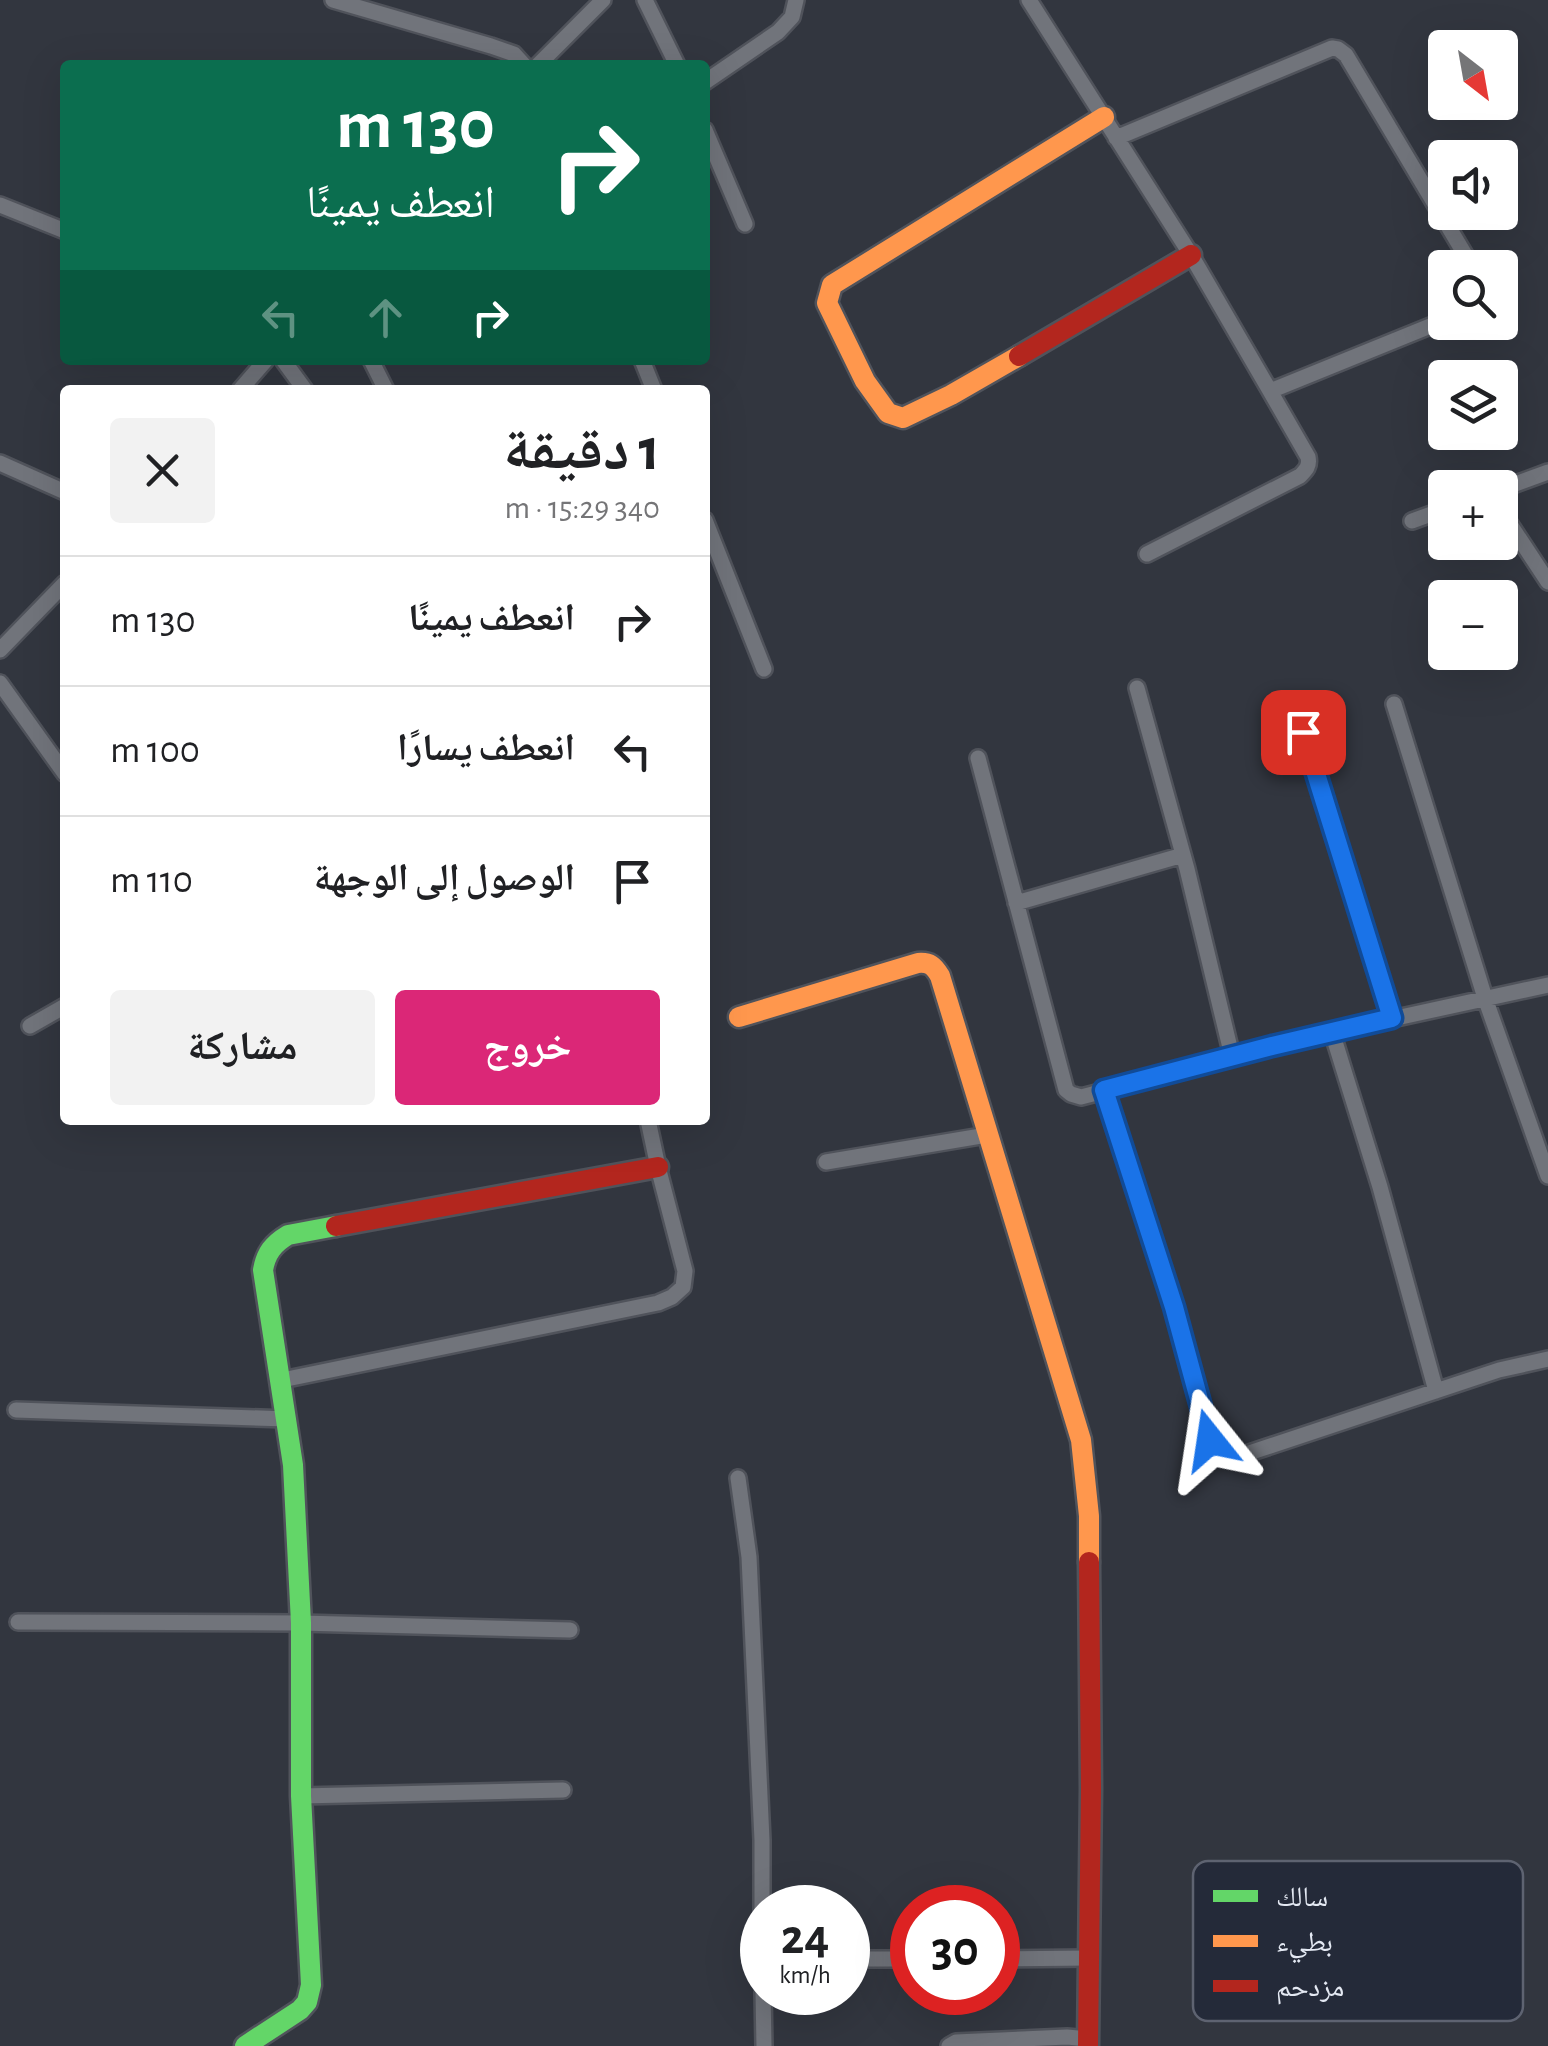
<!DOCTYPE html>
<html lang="ar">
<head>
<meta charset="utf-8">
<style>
  body { margin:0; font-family:"Alegreya Sans","Noto Naskh Arabic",sans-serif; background:#f2f2f2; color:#202124; direction:rtl; height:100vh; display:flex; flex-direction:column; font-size:38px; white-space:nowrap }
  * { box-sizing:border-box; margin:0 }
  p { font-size:32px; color:#757577 }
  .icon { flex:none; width:55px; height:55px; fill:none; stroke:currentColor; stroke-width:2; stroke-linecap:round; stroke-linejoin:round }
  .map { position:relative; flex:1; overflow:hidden; direction:ltr }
  .sheet { position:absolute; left:60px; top:385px; width:650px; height:740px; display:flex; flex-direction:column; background:#fff; border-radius:10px; box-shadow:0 10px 40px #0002; direction:rtl }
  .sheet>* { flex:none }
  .guide { position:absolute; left:60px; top:60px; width:650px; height:305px; border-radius:10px; box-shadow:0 10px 40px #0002; direction:rtl; background:#0b6e4f; color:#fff; overflow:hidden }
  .needle { width:65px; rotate:149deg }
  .controls { position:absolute; left:1428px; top:30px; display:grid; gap:20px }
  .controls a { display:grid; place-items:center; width:90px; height:90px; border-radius:10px; background:#fff; box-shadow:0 10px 40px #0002; font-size:50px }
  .speed { position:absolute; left:740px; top:1885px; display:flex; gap:20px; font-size:50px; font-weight:700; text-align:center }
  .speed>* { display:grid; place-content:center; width:130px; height:130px; border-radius:50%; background:#fff; box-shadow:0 10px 40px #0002; line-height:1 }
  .speed small { font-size:25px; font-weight:400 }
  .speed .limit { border:15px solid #d22; background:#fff; color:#111 }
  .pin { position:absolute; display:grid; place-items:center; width:85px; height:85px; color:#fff; margin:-42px; border-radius:20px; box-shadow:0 5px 15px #0006 }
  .me { position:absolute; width:110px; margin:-55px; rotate:345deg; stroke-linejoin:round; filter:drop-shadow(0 0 8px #0008) }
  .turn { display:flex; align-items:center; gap:35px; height:210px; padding:0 50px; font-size:45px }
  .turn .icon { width:130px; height:130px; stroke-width:2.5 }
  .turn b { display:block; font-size:70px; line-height:85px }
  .lanes { display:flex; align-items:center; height:95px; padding:0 50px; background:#0003; justify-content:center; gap:50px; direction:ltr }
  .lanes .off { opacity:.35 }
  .round { display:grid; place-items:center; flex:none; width:105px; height:105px; border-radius:10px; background:#f2f2f2 }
  .summary { display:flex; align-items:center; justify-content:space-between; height:170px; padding:0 50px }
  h1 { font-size:60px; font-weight:700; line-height:75px }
  .action { display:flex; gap:20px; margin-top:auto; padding:20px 50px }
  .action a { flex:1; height:115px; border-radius:10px; background:#db2777; color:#fff; font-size:40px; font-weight:700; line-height:115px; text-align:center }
  .action a+a { background:#f2f2f2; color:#202124 }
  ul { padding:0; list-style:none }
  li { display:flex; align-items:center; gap:30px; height:130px; padding:0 50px; border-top:2px solid #e0e0e0 }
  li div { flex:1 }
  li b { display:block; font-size:38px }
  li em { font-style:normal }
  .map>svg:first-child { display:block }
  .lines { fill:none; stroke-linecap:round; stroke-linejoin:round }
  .street-casing { stroke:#50535b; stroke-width:20 }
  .fast-casing { stroke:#50535b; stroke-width:25 }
  .slow-casing { stroke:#50535b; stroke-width:25 }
  .jam-casing { stroke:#50535b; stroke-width:25 }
  .street { stroke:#71747b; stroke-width:15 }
  .fast { stroke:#63d668; stroke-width:20 }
  .slow { stroke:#ff974d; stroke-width:20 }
  .jam { stroke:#b3261e; stroke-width:20 }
  .route-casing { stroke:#114b97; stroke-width:25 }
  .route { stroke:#1a73e8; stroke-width:18 }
  .key { fill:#242a39; stroke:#5e6371; stroke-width:2.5 }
  .key-label { font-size:28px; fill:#e4e9f3 }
</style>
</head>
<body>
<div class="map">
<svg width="1548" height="2046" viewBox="0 0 1548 2046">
  <rect width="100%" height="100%" fill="#32363f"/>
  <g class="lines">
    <!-- street casing -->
    <g class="street-casing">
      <path id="street" d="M 333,0 L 491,46 L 514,54 L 524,65
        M 645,0 L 677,65
        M 1029,0 L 1191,255 L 1270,391 L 1445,320
        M 538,65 L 603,0
        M 705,82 L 778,32 L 792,17 L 796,0
        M 705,130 L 745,224
        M 1116,138 L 1332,48 L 1338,49 L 1346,55 L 1473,268
        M 0,205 L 65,231
        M 283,360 L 305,390
        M 371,360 L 386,390
        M 642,360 L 654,390
        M 240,390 L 266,360
        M 0,463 L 65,492
        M 1500,496 L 1510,486 L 1548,472
        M 1500,509 L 1548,582
        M 705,520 L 764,669
        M 1412,521 L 1445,509
        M 1147,554 L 1300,476 C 1306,470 1310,466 1308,457 L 1270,391
        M 0,650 L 65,583
        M 0,683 L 65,774
        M 1137,688 L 1187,869 L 1232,1056
        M 1394,704 L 1485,998 L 1548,1176
        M 1303,732 L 1391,1019
        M 978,758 L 1066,1090 L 1071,1094 L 1081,1097 L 1332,1032 L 1548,985
        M 1016,903 L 1183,855
        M 30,1026 L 65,1006
        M 1332,1032 L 1380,1187 L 1436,1391
        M 1104,1090 L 1175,1307 L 1210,1440 C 1218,1450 1223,1457 1237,1457 L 1499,1370 L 1548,1359
        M 826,1162 L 987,1135
        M 282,1380 L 658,1303 L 672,1297 L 683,1287 L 685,1271 L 658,1167 L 648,1120
        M 16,1410 L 288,1419
        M 738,1478 L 749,1557 L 762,1840 L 762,1912
        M 18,1622 L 301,1623 L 570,1630
        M 301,1796 L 563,1790
        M 869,1959 L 912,1959
        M 998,1959 L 1090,1958
        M 763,1992 L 764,2046
        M 949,2046 L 956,2042 L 1067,2037 L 1088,2039"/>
    </g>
    <!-- fast casing -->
    <g class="fast-casing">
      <path id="fast" d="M 245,2046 L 300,2010 L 307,2002 L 311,1985 L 301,1796 L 301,1623 L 293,1465 L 263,1270 C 266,1253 273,1244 288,1235 L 336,1226"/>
    </g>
    <!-- slow casing -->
    <g class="slow-casing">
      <path id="slow" d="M 1019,356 L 951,395 L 903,418 L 888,413 L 865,381 L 827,303 L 832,285 L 1104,117
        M 739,1017 L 918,963 C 930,962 934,966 940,976 L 1081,1440 L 1089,1516 L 1089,1562"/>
    </g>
    <!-- jam casing -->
    <g class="jam-casing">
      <path id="jam" d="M 1019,356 L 1191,255
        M 336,1226 L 658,1167
        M 1088,2046 L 1091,1789 L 1089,1562"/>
    </g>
    <!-- street -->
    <use href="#street" class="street"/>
    <!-- fast -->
    <use href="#fast" class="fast"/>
    <!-- slow -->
    <use href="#slow" class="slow"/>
    <!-- jam -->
    <use href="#jam" class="jam"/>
  </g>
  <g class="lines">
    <!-- route casing -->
    <g class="route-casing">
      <path id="route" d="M 1210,1440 L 1174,1307 L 1104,1090 L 1272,1046 L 1392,1018 L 1303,732"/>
    </g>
    <!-- route -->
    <use href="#route" class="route"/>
  </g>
  <!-- legend -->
  <rect x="1193" y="1861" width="330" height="160" rx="15" class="key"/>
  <rect x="1213" y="1890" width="45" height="12" fill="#63d668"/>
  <rect x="1213" y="1935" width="45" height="12" fill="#ff974d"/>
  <rect x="1213" y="1980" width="45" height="12" fill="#b3261e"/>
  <g class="key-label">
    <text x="1276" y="1906">سالك</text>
    <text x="1276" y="1951">بطيء</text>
    <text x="1276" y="1996">مزدحم</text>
  </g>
</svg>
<div class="controls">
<a><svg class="needle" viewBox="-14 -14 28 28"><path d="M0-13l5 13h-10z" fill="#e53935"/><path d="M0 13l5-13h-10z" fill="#757577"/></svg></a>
<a><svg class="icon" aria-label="sound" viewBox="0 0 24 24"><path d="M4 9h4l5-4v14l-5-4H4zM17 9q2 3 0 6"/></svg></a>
<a><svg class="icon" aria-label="search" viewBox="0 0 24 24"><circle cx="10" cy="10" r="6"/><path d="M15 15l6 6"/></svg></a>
<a><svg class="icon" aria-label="layers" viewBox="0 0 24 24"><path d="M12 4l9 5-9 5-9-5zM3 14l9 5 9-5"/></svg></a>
<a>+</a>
<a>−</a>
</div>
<div class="speed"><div>24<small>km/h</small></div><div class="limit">30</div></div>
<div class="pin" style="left:1303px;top:732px;background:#d93025"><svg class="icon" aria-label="arrive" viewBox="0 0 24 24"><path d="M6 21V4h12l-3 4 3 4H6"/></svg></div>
<svg class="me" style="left:1210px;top:1440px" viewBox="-20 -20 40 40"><path d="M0-17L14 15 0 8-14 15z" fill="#1a73e8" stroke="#fff" stroke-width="4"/></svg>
<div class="guide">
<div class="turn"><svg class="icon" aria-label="right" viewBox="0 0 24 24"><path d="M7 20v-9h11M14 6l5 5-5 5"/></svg><div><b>130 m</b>انعطف يمينًا</div></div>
<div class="lanes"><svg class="icon off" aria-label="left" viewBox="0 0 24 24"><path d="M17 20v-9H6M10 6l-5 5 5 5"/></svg><svg class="icon off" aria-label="ahead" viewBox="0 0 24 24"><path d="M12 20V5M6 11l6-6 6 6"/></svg><svg class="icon" aria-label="right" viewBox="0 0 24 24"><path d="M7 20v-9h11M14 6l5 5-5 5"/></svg></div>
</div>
<section class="sheet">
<div class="summary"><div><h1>1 دقيقة</h1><p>340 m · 15:29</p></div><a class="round"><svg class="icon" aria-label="close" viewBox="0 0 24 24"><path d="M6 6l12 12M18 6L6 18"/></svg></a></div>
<ul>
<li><svg class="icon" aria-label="right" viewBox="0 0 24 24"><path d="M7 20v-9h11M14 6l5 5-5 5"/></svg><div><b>انعطف يمينًا</b></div><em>130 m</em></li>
<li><svg class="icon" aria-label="left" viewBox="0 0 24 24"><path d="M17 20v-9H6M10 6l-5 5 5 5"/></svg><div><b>انعطف يسارًا</b></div><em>100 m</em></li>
<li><svg class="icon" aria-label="arrive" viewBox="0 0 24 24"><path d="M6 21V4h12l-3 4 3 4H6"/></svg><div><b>الوصول إلى الوجهة</b></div><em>110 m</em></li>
</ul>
<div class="action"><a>خروج</a><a>مشاركة</a></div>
</section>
</div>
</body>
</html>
